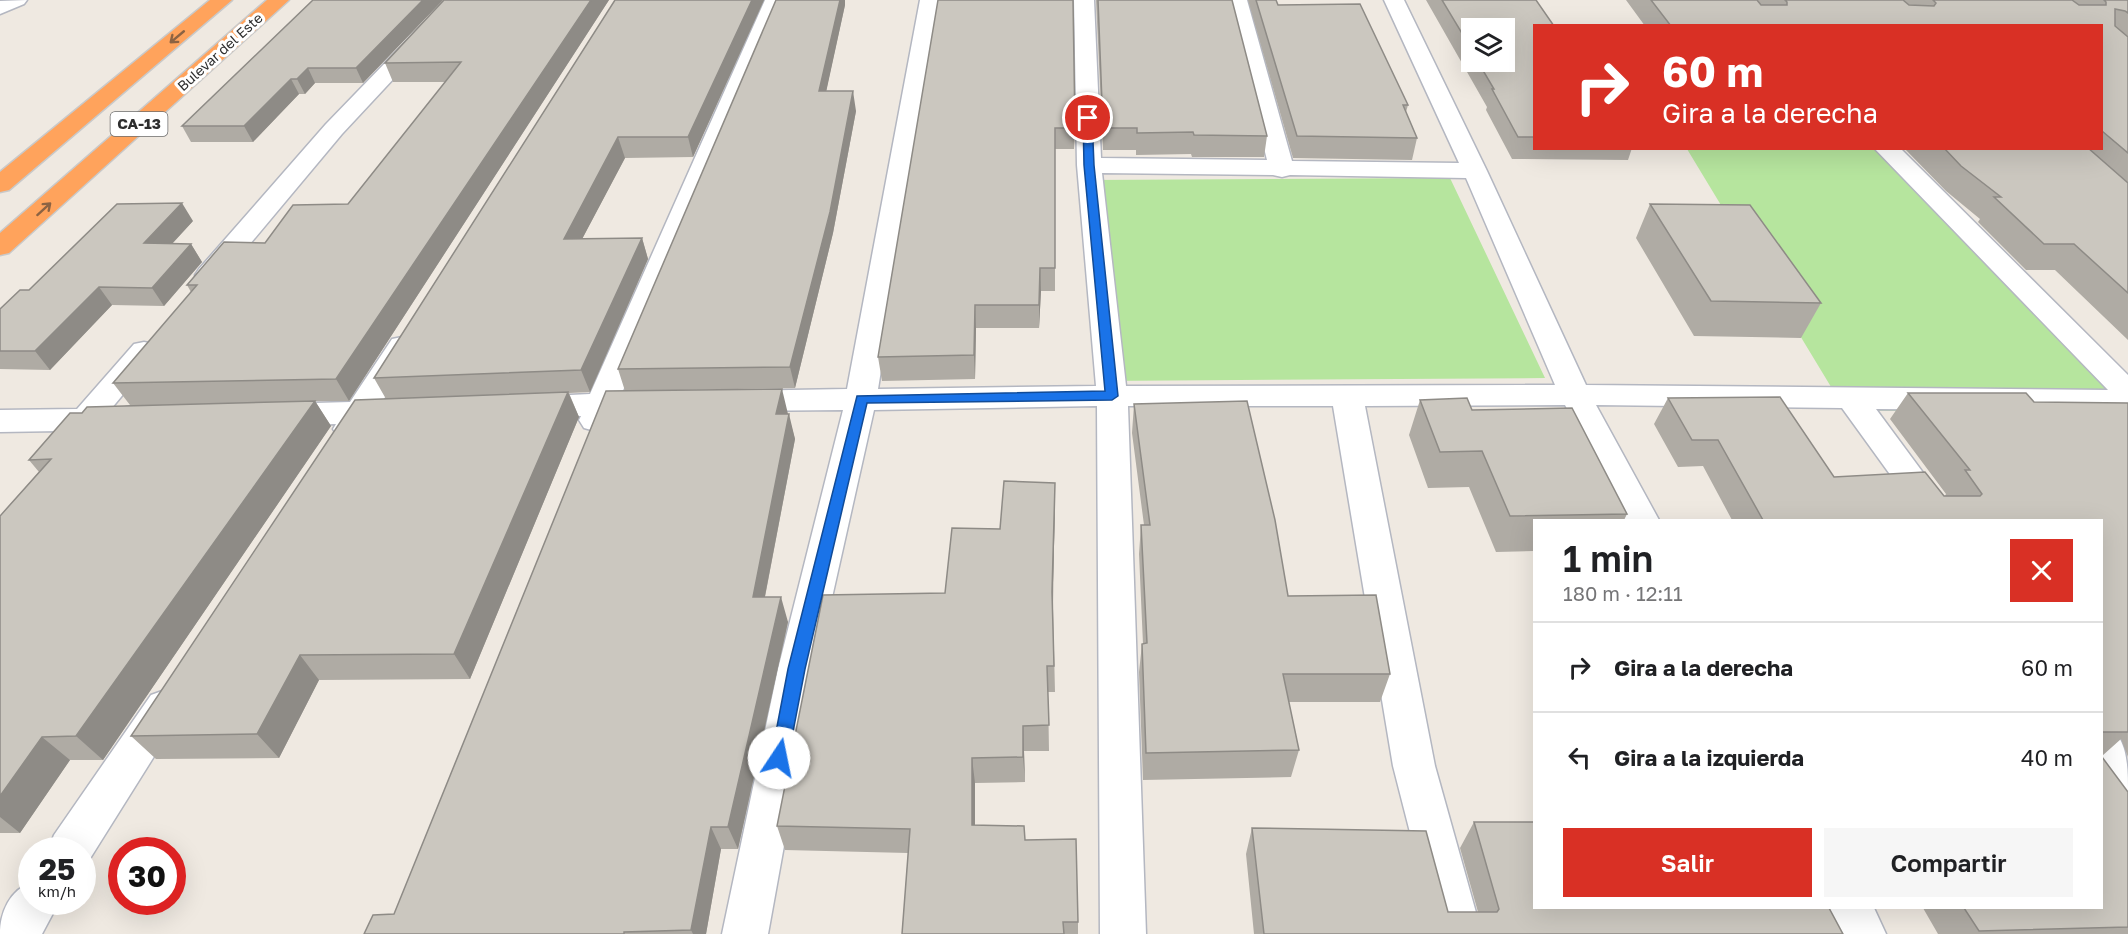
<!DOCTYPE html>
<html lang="es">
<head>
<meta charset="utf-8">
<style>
  body { margin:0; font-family:"Golos Text",sans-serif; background:#f6f6f6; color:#202124; height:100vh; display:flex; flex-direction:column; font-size:22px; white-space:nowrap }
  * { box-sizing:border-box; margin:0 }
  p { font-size:20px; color:#757577 }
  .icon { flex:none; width:33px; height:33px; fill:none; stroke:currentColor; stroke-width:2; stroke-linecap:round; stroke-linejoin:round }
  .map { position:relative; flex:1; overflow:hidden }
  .sheet { position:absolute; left:1533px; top:519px; width:570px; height:390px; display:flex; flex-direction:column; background:#fff; border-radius:0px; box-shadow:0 6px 24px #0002 }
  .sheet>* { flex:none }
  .guide { position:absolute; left:1533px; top:24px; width:570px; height:126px; border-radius:0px; box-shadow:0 6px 24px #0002; background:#d93025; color:#fff; overflow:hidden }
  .buttons { position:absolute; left:1461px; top:18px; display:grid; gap:12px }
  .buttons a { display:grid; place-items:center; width:54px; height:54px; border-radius:0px; background:#fff; box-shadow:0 6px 24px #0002; font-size:30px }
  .speed { position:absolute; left:18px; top:837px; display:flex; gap:12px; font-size:30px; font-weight:700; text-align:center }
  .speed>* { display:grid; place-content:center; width:78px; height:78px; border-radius:50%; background:#fff; box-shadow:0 6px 24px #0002; line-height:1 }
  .speed small { font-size:15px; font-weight:400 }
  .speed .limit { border:9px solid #d22; background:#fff; color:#111 }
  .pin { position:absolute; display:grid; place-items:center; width:51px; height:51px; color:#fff; margin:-26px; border:3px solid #fff; border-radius:50%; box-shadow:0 2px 6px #0007 }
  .me { position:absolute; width:66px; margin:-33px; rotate:11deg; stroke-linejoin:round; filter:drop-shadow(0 0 4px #0008) }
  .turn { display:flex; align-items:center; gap:21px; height:126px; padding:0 30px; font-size:27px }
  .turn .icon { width:78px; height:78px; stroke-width:2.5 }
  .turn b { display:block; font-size:42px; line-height:51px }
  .round { display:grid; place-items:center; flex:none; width:63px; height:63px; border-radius:0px; background:#f6f6f6 }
  .summary { display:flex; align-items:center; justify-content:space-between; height:102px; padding:0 30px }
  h1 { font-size:36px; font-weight:600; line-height:45px }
  .button { display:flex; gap:12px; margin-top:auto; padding:12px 30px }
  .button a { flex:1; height:69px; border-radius:0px; background:#d93025; color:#fff; font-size:24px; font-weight:600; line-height:69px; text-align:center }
  .button a+a { background:#f6f6f6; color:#202124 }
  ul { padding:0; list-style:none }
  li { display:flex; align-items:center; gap:18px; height:90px; padding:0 30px; border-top:2px solid #e0e0e0 }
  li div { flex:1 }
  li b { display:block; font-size:22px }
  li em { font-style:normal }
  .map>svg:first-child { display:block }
  .green { fill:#b6e59e }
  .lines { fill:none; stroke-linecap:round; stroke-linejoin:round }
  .street-casing { stroke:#b4b7c1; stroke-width:3 }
  .highway-casing { stroke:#c9c9c9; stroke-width:3 }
  .street { fill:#fff; fill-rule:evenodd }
  .highway { fill:#ffa35c; fill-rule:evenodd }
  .wall { fill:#afaba4; fill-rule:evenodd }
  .shaded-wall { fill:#8e8b86 }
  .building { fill:#cbc7bf; stroke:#8e8b86; stroke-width:1.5 }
  .oneway { stroke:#8c6343 }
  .route { fill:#1a73e8; stroke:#114b97; stroke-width:1.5 }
  .labels { text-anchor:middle; stroke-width:6; stroke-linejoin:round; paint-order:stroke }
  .far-street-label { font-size:14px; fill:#2e2e2e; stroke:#fff }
  .shield { fill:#fff; stroke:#6d6d6d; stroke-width:1.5 }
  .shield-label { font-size:15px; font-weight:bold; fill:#2e2e2e }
</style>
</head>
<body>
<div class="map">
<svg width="2128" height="934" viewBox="0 0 2128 934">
  <rect width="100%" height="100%" fill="#efe9e1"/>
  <!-- green -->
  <path class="green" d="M 1687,149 L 1887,149 L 2128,390 L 2128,415 L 1845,410 Z
    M 1450,178 L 1545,378 L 1102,381 L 1090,180 Z"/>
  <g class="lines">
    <!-- street casing -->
    <g class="street-casing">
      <path id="street" d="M 27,0 L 24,4 L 0,14 L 0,1 Z
        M 446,0 L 467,0 L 342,134 L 219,281 L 209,283 L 199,281 L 195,275 L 199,269 L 326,124 Z
        M 765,0 L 785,0 L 622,393 L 646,393 L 657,396 L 662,403 L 657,410 L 646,413 L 613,415 L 606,428 L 595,431 L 584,428 L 579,420 L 581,416 L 530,417 L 519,414 L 514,407 L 519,400 L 530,397 L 590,394 Z
        M 920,0 L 940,0 L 878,389 L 1096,386 L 1077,165 L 1074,0 L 1094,0 L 1101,158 L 1267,160 L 1227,0 L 1247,0 L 1292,161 L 1459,163 L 1384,0 L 1404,0 L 1487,171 L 1586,385 L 2108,390 L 1874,148 L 1900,148 L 2128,375 L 2128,411 L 1876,409 L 1958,520 L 1923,520 L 1842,408 L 1596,405 L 1659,520 L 1625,520 L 1565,405 L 1365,406 L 1435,766 L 1482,934 L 1436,934 L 1393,766 L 1333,406 L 1128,406 L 1146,934 L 1100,934 L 1097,406 L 874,410 L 816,669 L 768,934 L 722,934 L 778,669 L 843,410 L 740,411 L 729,408 L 724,401 L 729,394 L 740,391 L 847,389 ZM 1102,173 L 1273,175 L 1282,177 L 1290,175 L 1466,178 L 1555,385 L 1126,386 Z
        M 402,337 L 412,339 L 417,346 L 382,402 L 402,405 L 407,412 L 402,419 L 391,423 L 369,423 L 360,437 L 349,440 L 338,437 L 333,429 L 336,424 L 278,426 L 267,423 L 262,415 L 267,407 L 278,404 L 350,402 L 392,339 Z
        M 144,342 L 154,344 L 159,351 L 111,409 L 120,411 L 125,419 L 120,427 L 94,430 C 85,441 78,441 65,438 L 60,431 L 0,432 L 0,410 L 77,409 L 134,344 Z
        M 165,690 L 179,695 L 185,707 L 86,865 L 82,866 L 82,850 L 48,850 L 54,835 L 151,695 Z
        M 2102,722 C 2128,735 2128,763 2128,795 L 2113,789 L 2102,773 Z
        M 32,882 L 32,902 L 59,902 L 42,934 L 0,934 C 0,912 10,890 32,882 Z
        M 1826,908 L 1874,908 L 1886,934 L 1838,934 Z"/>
    </g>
    <!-- highway casing -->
    <g class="highway-casing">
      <path id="highway" d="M 210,0 L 232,0 L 9,190 L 0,192 L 0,172 Z
        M 267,0 L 289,0 L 9,253 L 0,255 L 0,233 Z"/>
    </g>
    <!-- street -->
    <use href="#street" class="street"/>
    <!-- highway -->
    <use href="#highway" class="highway"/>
  </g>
  <!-- wall -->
  <path class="wall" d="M 313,0 L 443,0 L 363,83 L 315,83 L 305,94 L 299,94 L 253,142 L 191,142 L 182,126 Z
    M 444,0 L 609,0 L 349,401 L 315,401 L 331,426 L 103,760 L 70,760 L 20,833 L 0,833 L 0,516 L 39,472 L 29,460 L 82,413 L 130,405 L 113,383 L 191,292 L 187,285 L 348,204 L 445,82 L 393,82 L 385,63 Z
    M 615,0 L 764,0 L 693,157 L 625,158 L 582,239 L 642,238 L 648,259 L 590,392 L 569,393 L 579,417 L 470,679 L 319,680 L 279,758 L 156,759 L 131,736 L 386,399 L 374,378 Z
    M 776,0 L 845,0 L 845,5 L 826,91 L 856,111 L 833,233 L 795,388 L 625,391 L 618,369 Z
    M 938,0 L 1075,128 L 1074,149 L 1055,149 L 1055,291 L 1041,291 L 1039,328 L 976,328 L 975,379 L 882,381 L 878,357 Z
    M 1096,0 L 1232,0 L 1267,136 L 1264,157 L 1192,157 L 1191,154 L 1136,155 L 1136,150 L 1103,150 Z
    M 1248,0 L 1276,0 L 1278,5 L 1408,105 L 1406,112 L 1417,138 L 1412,160 L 1293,158 Z
    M 1426,0 L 1536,0 L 1534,26 L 1534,148 L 1632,148 L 1628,160 L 1512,159 L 1486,110 L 1487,107 ZM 1472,28 L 1504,62 L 1472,62 Z
    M 1626,0 L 2128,0 L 2128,340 L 2055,270 L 2026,270 L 1978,222 L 1980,219 L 1946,191 L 1904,148 L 2102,148 L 2102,26 L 1645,26 Z
    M 1650,204 L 1821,303 L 1801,338 L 1694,336 L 1636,238 Z
    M 193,221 L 172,244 L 191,244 L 202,262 L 164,306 L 112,305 L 50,370 L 0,369 L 0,309 L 29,290 Z
    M 1908,393 L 2034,402 L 2128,403 L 2128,757 L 2121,739 L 2102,756 L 2102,520 L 1732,520 L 1703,466 L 1678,467 L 1654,424 L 1668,398 L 1834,477 L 1945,496 L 1946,494 L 1890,419 Z
    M 1420,400 L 1472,410 L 1627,514 L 1624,520 L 1534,520 L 1534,551 L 1496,552 L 1469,487 L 1428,488 L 1409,435 Z
    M 1134,404 L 1288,596 L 1390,674 L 1380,702 L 1289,702 L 1299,750 L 1291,777 L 1143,780 L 1139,672 L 1142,644 L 1143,644 L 1139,554 L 1141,525 L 1144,525 L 1132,433 Z
    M 788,414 L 795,439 L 765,597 L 788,622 L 738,849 L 721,849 L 706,934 L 364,934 L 394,914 Z
    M 1055,483 L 1053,609 L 1055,692 L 1048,692 L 1049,751 L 1024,751 L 1025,782 L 975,783 L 975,825 L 1025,840 L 1078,922 L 1078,934 L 902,934 L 908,853 L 785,850 L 777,826 L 945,593 L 1000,529 Z
    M 2128,792 L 2128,934 L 1938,934 L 1923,908 L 2102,908 Z
    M 1474,822 L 1843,934 L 1254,934 L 1246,854 L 1252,828 L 1448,912 L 1478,912 L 1460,848 Z"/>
  <!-- shaded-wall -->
  <path class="shaded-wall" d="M 423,0 L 443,0 L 363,83 L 356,68 Z
    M 591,0 L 609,0 L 349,401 L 336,379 Z
    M 752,0 L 764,0 L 693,157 L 688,137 Z
    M 840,0 L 845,0 L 845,5 L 822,111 L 819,91 Z
    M 308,68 L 315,83 L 305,94 L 297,79 Z
    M 291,79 L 299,94 L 253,142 L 244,126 Z
    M 853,91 L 856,111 L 833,233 L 795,388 L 790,367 Z
    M 618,137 L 625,158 L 571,260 L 564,239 Z
    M 182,203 L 193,221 L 156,261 L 144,243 Z
    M 642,238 L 648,259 L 590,392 L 581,370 Z
    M 191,244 L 202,262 L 164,306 L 152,288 Z
    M 1040,268 L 1041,291 L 1039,328 L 1039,305 Z
    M 99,287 L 112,305 L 50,370 L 35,351 Z
    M 975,305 L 976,328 L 975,379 L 974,355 Z
    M 782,389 L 788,414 L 776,414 Z
    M 568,392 L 579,417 L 470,679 L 454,654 Z
    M 315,401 L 331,426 L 103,760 L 76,736 Z
    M 789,414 L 795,439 L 760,622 L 753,597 Z
    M 1055,483 L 1055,510 L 1052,618 L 1052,592 Z
    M 781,597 L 788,622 L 738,849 L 728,827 Z
    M 300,655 L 319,680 L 279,758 L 257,734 Z
    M 1023,726 L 1024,751 L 1025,782 L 1023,757 Z
    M 42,737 L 70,760 L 20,833 L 0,817 L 0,796 Z
    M 972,758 L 975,783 L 975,849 L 972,825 Z
    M 711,827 L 721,849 L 706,934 L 693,934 L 691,930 Z"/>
  <!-- building -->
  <path class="building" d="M 313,0 L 423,0 L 356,68 L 308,68 L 297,79 L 291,79 L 244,126 L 182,126 Z
    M 444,0 L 591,0 L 336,379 L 113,383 L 197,285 L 187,285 L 224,242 L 265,243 L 293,205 L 348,204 L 461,62 L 385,63 Z
    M 615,0 L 752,0 L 688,137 L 618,137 L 564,239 L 642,238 L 581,370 L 374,378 Z
    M 776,0 L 840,0 L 819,91 L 853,91 L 830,212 L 790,367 L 618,369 Z
    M 938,0 L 1073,0 L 1075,128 L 1055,128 L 1055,268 L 1040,268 L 1039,305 L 975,305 L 974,355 L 878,357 Z
    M 1098,0 L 1232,0 L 1267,136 L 1194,135 L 1193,132 L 1137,133 L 1137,128 L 1103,128 Z
    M 1256,0 L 1276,0 L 1278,5 L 1360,4 L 1408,105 L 1403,105 L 1417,138 L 1297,136 Z
    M 1442,0 L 1536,0 L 1554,26 L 1534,26 L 1534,137 L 1518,137 L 1492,89 L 1494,89 L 1478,62 L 1504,62 L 1504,28 L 1472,28 L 1472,50 Z
    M 1651,0 L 1757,0 L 1761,5 L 1787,5 L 1787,2 L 1785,0 L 1903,0 L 1909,5 L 1934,6 L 1936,3 L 1933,0 L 2072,0 L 2079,5 L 2106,5 L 2106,2 L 2104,0 L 2128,0 L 2128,13 L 2125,11 L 2115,9 L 2115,26 L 2128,37 L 2128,153 L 2102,131 L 2102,26 L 1671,26 Z
    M 1944,148 L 2088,148 L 2128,183 L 2128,293 L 2074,244 L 2044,244 L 1994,197 L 2001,197 L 1961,166 Z
    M 182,203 L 144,243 L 191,244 L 152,288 L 99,287 L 35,351 L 0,351 L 0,309 L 20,290 L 29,290 L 117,204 Z
    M 1650,204 L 1750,205 L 1821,303 L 1711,301 Z
    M 782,389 L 776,414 L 789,414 L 753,597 L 781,597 L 728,827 L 711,827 L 691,930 L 624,932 L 624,934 L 364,934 L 373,915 L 394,914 L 606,391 Z
    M 568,392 L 454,654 L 300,655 L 257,734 L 131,736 L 355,400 Z
    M 1908,393 L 2026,393 L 2034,402 L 2128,403 L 2128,732 L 2102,732 L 2102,520 L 1763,520 L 1718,440 L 1692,440 L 1668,398 L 1780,397 L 1834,477 L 1925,472 L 1944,496 L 1980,496 L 1982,494 L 1965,470 L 1970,470 Z
    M 1467,398 L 1472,410 L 1572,408 L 1627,514 L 1510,516 L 1482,451 L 1440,452 L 1420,400 Z
    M 315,401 L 76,736 L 42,737 L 0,796 L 0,516 L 51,459 L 29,460 L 70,413 L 82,413 L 87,407 Z
    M 1247,401 L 1275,520 L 1288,596 L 1376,595 L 1390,674 L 1283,674 L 1299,750 L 1146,753 L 1142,644 L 1147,643 L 1141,525 L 1150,525 L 1134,404 Z
    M 1004,481 L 1055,483 L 1052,592 L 1054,666 L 1047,666 L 1049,725 L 1023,726 L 1023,757 L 972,758 L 972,825 L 1024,826 L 1025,840 L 1076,839 L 1078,922 L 1063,922 L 1064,934 L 902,934 L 910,829 L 777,826 L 823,595 L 945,593 L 952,528 L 1000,529 Z
    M 2102,757 L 2128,792 L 2128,927 L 1979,931 L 1964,908 L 2102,908 Z
    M 1474,822 L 1534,822 L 1534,908 L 1829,908 L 1843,934 L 1264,934 L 1252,828 L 1426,831 L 1448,912 L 1497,912 L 1499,909 Z"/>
  <!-- one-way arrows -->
  <defs><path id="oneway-shaft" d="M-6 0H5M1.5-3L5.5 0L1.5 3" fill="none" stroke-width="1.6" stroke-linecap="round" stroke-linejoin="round" transform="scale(1.5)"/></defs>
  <g class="oneway">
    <use href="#oneway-shaft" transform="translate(177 37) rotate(140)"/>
    <use href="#oneway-shaft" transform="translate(44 209) rotate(-42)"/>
  </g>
  <!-- route -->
  <path class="route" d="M 1088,115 L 1092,118 L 1094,165 L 1118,396 L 1112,400 L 867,403 L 805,669 L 788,758 L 785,763 L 779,765 L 773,763 L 771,758 L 788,669 L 857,396 L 1105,391 L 1084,165 L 1083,118 Z"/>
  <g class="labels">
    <!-- far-street labels -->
    <g class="far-street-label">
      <text transform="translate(220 52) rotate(-42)" y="5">Bulevar del Este</text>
    </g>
    <!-- shield labels -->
    <rect class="shield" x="110.5" y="112" width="57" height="24" rx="4.5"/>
    <g class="shield-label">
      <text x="139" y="129">CA-13</text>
    </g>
  </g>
</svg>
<div class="buttons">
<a><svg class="icon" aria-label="layers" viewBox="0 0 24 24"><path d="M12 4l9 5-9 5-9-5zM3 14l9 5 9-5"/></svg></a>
</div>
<div class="speed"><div>25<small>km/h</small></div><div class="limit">30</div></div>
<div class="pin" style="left:1088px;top:118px;background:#d93025"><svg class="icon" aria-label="arrive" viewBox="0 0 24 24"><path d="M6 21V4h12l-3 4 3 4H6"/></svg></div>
<svg class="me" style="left:779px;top:758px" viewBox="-20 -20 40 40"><circle r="19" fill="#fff"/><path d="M0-13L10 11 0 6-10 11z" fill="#1a73e8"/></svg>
<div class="guide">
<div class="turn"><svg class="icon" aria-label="right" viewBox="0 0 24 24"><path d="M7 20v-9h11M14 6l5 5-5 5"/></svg><div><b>60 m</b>Gira a la derecha</div></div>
</div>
<section class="sheet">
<div class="summary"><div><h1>1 min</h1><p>180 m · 12:11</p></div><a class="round" style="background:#d93025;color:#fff"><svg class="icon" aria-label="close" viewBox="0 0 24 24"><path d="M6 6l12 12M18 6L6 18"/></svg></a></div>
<ul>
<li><svg class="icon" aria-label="right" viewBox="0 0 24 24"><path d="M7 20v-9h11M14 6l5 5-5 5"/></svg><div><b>Gira a la derecha</b></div><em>60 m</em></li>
<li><svg class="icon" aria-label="left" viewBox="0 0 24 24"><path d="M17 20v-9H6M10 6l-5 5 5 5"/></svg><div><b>Gira a la izquierda</b></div><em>40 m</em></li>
</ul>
<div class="button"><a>Salir</a><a>Compartir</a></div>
</section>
</div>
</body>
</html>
